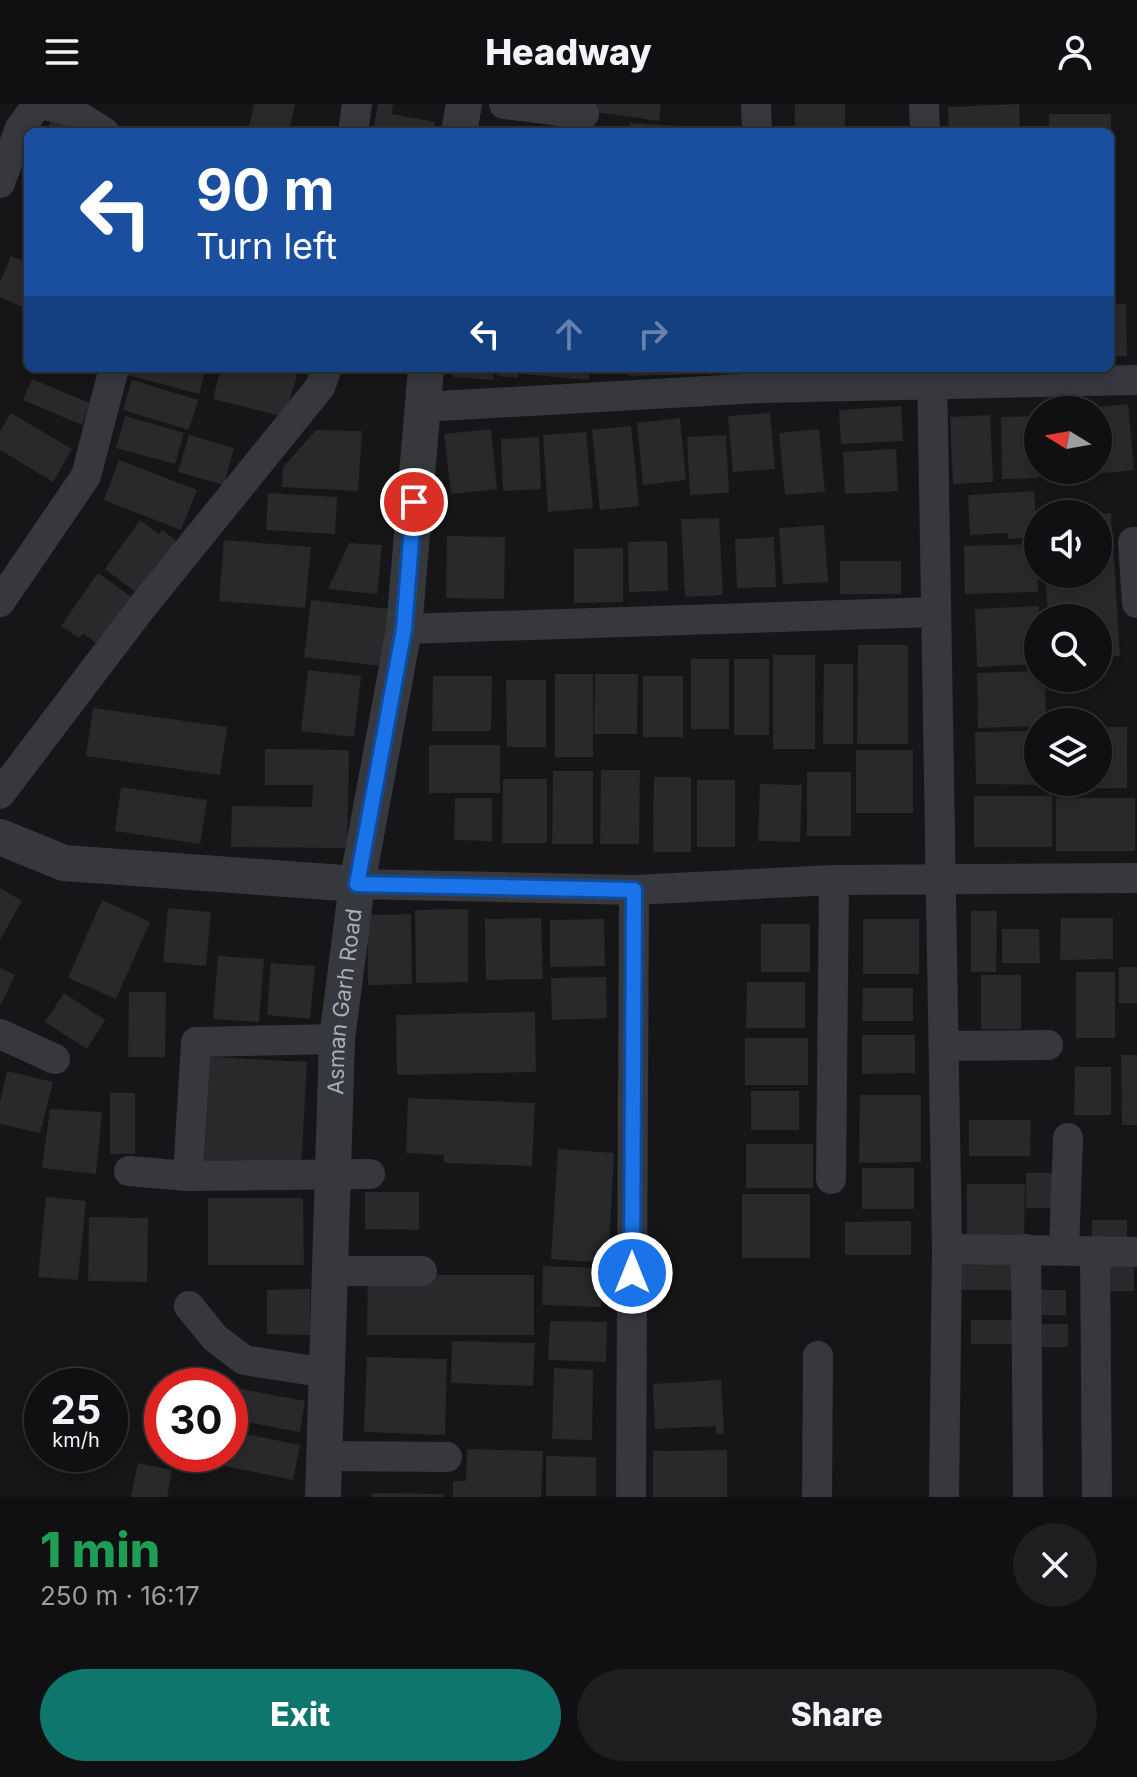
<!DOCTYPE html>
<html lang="en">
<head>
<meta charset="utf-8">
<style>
  body { margin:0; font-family:Inter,sans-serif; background:#1e1e20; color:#f1f3f6; height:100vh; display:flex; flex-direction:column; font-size:30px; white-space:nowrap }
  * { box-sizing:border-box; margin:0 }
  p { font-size:26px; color:#9c9d9f }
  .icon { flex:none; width:44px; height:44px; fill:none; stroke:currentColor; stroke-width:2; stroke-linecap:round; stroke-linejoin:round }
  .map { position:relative; height:1393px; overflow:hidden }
  .side { display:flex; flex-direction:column; background:#101012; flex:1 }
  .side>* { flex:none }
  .top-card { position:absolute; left:24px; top:24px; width:1090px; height:244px; border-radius:12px; box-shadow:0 4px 12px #0003,0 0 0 2px #303032; background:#1a4fa0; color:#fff; overflow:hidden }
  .needle { width:52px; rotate:281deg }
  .tools { position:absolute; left:1024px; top:292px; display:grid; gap:16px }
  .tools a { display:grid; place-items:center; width:88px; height:88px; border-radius:50%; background:#101012; box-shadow:0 4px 12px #0003,0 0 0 2px #303032; font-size:40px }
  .speed { position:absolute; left:24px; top:1264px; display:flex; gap:16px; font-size:40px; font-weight:700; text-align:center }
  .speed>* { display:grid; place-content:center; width:104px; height:104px; border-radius:50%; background:#101012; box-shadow:0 4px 12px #0003,0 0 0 2px #303032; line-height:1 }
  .speed small { font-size:20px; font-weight:400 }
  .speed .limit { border:12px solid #d22; background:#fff; color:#111 }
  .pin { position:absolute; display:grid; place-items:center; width:68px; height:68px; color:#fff; margin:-34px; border:4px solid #fff; border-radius:50%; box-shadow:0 2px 8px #0007 }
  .me { position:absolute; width:88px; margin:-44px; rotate:0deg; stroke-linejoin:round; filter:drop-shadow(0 0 6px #0008) }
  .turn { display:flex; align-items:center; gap:28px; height:168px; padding:0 40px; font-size:36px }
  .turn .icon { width:104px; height:104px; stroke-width:2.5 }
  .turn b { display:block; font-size:56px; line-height:68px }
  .lanes { display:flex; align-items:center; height:76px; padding:0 40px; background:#0003; justify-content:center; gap:40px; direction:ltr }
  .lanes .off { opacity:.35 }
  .round { display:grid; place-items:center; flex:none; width:84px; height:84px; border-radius:42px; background:#1e1e20 }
  .summary { display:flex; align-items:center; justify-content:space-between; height:136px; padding:0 40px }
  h1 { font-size:48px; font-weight:800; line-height:60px; color:#1e9e55 }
  .cta { display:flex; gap:16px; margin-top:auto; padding:16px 40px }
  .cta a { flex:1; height:92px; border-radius:48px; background:#0f766e; color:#fff; font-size:32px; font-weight:800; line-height:92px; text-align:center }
  .cta a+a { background:#1e1e20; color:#f1f3f6 }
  header { display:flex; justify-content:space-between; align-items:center; height:104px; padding:0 40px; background:#101012; font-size:36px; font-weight:800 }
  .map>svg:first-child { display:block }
  .building { fill:#29292c }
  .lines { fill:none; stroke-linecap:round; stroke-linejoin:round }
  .minor { stroke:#37383d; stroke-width:30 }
  .tertiary { stroke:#37383d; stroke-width:36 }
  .route-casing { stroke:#114b97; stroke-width:20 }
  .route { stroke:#1a73e8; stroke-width:14 }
  .labels { text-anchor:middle; stroke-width:8; stroke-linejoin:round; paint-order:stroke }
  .street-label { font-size:22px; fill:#a8adb8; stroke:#111113 }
</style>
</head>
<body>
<header><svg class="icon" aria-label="menu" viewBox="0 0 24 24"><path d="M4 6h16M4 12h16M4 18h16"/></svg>Headway<svg class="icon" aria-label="person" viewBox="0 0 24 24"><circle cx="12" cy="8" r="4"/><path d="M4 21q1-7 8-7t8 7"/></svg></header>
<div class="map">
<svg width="1137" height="1393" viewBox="0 0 1137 1393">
  <rect width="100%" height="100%" fill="#161618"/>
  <!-- building -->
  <path class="building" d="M 254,0 L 295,0 L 289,28 L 248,28 Z
    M 378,0 L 393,0 L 391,10 L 435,18 L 433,28 L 373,28 Z
    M 562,0 L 661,0 L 659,17 L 561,3 Z
    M 795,0 L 845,0 L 845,27 L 794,28 Z
    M 1019,0 L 1020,28 L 949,28 L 948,3 Z
    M 1049,10 L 1111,10 L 1111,28 L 1049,28 Z
    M 50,18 L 84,27 L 84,28 L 47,28 Z
    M 630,19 L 732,25 L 732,28 L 630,28 Z
    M 11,152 L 28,159 L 28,189 L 22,203 L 0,193 L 0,178 Z
    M 1126,200 L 1127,252 L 1110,252 L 1110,201 Z
    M 125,264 L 206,264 L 199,290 L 124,270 Z
    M 221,264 L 299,264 L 285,313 L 213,295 Z
    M 453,264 L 494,264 L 493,276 L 453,273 Z
    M 497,264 L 519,264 L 518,274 L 497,272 Z
    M 523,264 L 590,264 L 589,276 L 523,270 Z
    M 628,264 L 737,264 L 737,269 L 629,272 Z
    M 32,275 L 90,299 L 82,321 L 23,296 Z
    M 132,276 L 198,296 L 189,326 L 123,306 Z
    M 1128,300 L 1134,366 L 1094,370 L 1094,366 L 1098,366 L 1098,306 L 1088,306 L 1088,304 Z
    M 901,302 L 903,337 L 841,340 L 839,306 Z
    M 11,309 L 72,345 L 53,378 L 0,346 L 0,327 Z
    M 770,309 L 775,365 L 733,368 L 728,312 Z
    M 990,311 L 993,378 L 953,380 L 950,313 Z
    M 125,312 L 184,329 L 175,360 L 116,344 Z
    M 1038,312 L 1039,374 L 1002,375 L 1001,313 Z
    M 680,314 L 686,376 L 643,381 L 637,319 Z
    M 631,322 L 639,402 L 600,406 L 592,326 Z
    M 491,325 L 497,385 L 451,390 L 444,330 Z
    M 819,325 L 825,388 L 785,391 L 779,329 Z
    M 316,326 L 362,327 L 358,387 L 282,383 L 283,363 Z
    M 586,328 L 593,404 L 548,408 L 543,331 Z
    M 189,331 L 234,344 L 224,381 L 178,368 Z
    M 726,331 L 729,389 L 690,391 L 687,333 Z
    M 539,333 L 541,385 L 503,387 L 501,335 Z
    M 896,345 L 898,387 L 845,390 L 843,348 Z
    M 119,356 L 197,386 L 181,426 L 104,396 Z
    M 1034,387 L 1037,433 L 1008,435 L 1008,429 L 970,431 L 968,391 Z
    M 268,389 L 337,393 L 335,430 L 266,426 Z
    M 1111,409 L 1120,552 L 1098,553 L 1098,514 L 1048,514 L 1045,470 L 1098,470 L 1098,410 Z
    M 719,414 L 723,491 L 685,493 L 681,415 Z
    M 140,416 L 159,430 L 162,426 L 177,437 L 138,490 L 105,465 Z
    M 824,421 L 828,478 L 783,480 L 779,424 Z
    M 447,432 L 505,433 L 504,495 L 446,494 Z
    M 774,433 L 776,483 L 737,484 L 735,435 Z
    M 224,436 L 311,443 L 305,504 L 219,497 Z
    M 667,437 L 668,487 L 629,488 L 628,438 Z
    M 349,439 L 382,441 L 377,490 L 328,485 Z
    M 1037,440 L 1038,488 L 965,490 L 964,442 Z
    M 623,444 L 623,498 L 574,499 L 574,445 Z
    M 840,457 L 901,457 L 901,490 L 840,490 Z
    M 98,469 L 134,495 L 100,542 L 83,529 L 79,534 L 61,522 Z
    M 311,496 L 390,505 L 383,562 L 304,553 Z
    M 1039,502 L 1038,560 L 977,563 L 975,505 Z
    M 858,541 L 908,541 L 908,640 L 857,640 Z
    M 773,551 L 815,551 L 815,645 L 773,645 Z
    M 691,555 L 729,555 L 729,625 L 691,625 Z
    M 734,555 L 769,555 L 769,631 L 734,631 Z
    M 824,560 L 853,560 L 853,640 L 823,640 Z
    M 308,566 L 361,572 L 354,633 L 301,627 Z
    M 1038,567 L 1038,574 L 1045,574 L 1046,618 L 1038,618 L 1038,622 L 978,624 L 977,569 Z
    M 555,570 L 593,570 L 593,653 L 555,653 Z
    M 595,570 L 638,570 L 637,630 L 594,630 Z
    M 433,572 L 492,572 L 491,627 L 432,627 Z
    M 643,572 L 683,572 L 683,633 L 643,633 Z
    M 506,576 L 546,576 L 546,643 L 507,643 Z
    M 93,604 L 227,623 L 220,671 L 86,652 Z
    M 1098,623 L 1127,623 L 1127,684 L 1054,685 L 1054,678 L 1098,678 Z
    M 1038,627 L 1038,678 L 1044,678 L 1044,681 L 976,680 L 975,628 Z
    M 429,641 L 500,641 L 500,689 L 429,689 Z
    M 265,645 L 349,646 L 347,744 L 231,743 L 232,702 L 312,703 L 313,681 L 265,681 Z
    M 856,646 L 913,646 L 913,709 L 856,709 Z
    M 601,666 L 640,666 L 639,740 L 600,740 Z
    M 553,667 L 593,667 L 593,740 L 552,740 Z
    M 807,668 L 851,668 L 851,732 L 807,732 Z
    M 654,673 L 691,673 L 691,748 L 653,748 Z
    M 503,675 L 547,675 L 547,739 L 502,739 Z
    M 697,676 L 735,676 L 735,743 L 697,743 Z
    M 760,680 L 802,681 L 800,738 L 758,737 Z
    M 121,683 L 207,696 L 200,740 L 115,727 Z
    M 974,692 L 1052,692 L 1052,743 L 974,743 Z
    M 455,694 L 492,694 L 492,737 L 454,736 Z
    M 1056,694 L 1135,694 L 1135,747 L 1056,747 Z
    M 0,784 L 22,797 L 0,836 Z
    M 102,796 L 150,818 L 116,895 L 68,874 Z
    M 168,804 L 211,808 L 206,862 L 163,858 Z
    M 468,805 L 468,878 L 416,879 L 415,806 Z
    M 971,807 L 997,807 L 996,868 L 971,868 Z
    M 411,810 L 412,880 L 368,881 L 367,811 Z
    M 541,814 L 543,875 L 486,876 L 485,815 Z
    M 1061,814 L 1113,814 L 1113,855 L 1060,856 Z
    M 604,815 L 605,862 L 550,863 L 550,816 Z
    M 863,815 L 919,815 L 919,870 L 863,870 Z
    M 761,820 L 810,820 L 810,868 L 761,868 Z
    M 1002,825 L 1039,825 L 1040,859 L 1002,859 Z
    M 218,852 L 264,855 L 259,918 L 213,915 Z
    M 271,859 L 315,862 L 310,915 L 267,911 Z
    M 1119,863 L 1137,863 L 1137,899 L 1119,899 Z
    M 0,864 L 15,871 L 0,902 Z
    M 1076,868 L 1115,868 L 1115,934 L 1076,934 Z
    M 981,871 L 1021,871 L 1021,925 L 981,925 Z
    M 606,873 L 607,914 L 552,916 L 551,874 Z
    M 747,878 L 805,878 L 805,924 L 746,924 Z
    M 863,884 L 913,884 L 913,917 L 862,917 Z
    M 129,888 L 166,888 L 165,953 L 128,953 Z
    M 64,889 L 105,916 L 87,945 L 45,918 Z
    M 535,908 L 536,968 L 397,971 L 396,911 Z
    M 862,931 L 915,931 L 915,969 L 862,970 Z
    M 745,934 L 808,934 L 808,981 L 745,981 Z
    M 1121,951 L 1137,951 L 1137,1021 L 1122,1021 Z
    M 210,953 L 307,958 L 301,1066 L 204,1062 Z
    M 1075,963 L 1111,963 L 1111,1011 L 1074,1011 Z
    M 7,967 L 53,978 L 40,1029 L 0,1020 L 0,998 Z
    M 751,987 L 799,987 L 799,1026 L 751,1026 Z
    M 110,989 L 135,989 L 135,1050 L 110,1050 Z
    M 860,991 L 921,991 L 921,1058 L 859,1059 Z
    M 408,994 L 535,999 L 532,1062 L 444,1059 L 444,1051 L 406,1049 Z
    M 50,1005 L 102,1008 L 96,1070 L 42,1064 Z
    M 969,1016 L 1031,1016 L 1030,1052 L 969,1052 Z
    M 746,1040 L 813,1040 L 813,1084 L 746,1084 Z
    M 558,1045 L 614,1049 L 608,1159 L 551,1155 Z
    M 862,1064 L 914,1064 L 914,1105 L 862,1105 Z
    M 1026,1069 L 1061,1069 L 1061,1104 L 1026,1104 Z
    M 967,1080 L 1025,1080 L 1024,1133 L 967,1133 Z
    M 365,1088 L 419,1088 L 419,1126 L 365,1125 Z
    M 742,1090 L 810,1090 L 810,1154 L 742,1154 Z
    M 46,1093 L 86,1097 L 78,1176 L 38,1173 Z
    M 208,1094 L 303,1094 L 304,1161 L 208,1161 Z
    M 89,1113 L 148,1114 L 147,1178 L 88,1177 Z
    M 1092,1116 L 1127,1116 L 1127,1141 L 1092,1141 Z
    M 911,1117 L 911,1151 L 845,1151 L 845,1118 Z
    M 957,1157 L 1019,1157 L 1019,1186 L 957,1186 Z
    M 1101,1158 L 1134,1158 L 1134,1187 L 1101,1187 Z
    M 543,1162 L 603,1164 L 601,1203 L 542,1201 Z
    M 368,1171 L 534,1171 L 534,1231 L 367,1231 Z
    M 310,1185 L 310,1231 L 267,1230 L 267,1186 Z
    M 1033,1186 L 1066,1186 L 1066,1211 L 1033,1211 Z
    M 971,1216 L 1022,1216 L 1023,1240 L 971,1240 Z
    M 550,1217 L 607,1218 L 606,1258 L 548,1256 Z
    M 1037,1220 L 1068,1220 L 1068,1243 L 1037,1243 Z
    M 452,1237 L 535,1239 L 533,1282 L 451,1279 Z
    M 367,1253 L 447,1255 L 445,1331 L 364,1328 Z
    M 554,1264 L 593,1266 L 592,1336 L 552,1335 Z
    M 721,1276 L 724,1330 L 716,1330 L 716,1322 L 655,1325 L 653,1280 Z
    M 230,1283 L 305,1297 L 300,1328 L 230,1315 Z
    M 230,1327 L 300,1341 L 293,1376 L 219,1361 L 222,1350 L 230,1350 Z
    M 467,1345 L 543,1347 L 541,1393 L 453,1393 L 453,1377 L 466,1377 Z
    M 727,1346 L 727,1393 L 653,1393 L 653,1347 Z
    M 546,1352 L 596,1353 L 596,1392 L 546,1392 Z
    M 138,1359 L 172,1366 L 167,1393 L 131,1393 Z
    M 372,1389 L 444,1390 L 444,1393 L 372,1393 Z"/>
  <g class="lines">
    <!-- minor -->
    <path class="minor" d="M 42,0 L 72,8 L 104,28
      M 504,0 L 584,10
      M 756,0 L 757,28
      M 924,0 L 925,28
      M 353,28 L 357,0
      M 0,79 L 20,24 L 38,0
      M 932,264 L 947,1145 L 944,1393
      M 422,303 L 759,284 L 1137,276
      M 1137,438 L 1133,438 L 1137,499
      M 0,498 L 86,372 L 114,264
      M 404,525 L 936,508
      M 0,690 L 142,503 L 320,283 L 327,264
      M 357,780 L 634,786 L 834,776 L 1137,774
      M 0,930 L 55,955
      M 337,935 L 196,938 L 188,1072 L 370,1070
      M 945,942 L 1048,941
      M 129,1067 L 188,1072
      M 831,1075 L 834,776
      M 947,1145 L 1137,1148
      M 1026,1145 L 1028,1393
      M 1064,1146 L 1068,1034
      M 1095,1149 L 1097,1393
      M 330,1167 L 422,1167
      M 189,1202 L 215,1234 L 244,1256 L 327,1269
      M 324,1352 L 447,1353
      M 631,1393 L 634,786
      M 817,1393 L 818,1252"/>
    <!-- tertiary -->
    <g class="tertiary">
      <path d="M 459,28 L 464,0"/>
      <path d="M 0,733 L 64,759 L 357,780"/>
      <path id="s1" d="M 323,1393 L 337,935 L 357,780 L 404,525 L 426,264"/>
    </g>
  </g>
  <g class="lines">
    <!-- route casing -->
    <g class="route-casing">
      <path id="route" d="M 414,398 L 404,525 L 357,780 L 634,786 L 632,1169"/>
    </g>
    <!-- route -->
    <use href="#route" class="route"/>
  </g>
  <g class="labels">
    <!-- street labels -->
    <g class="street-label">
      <text dy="8" stroke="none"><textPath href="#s1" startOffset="496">Asman Garh Road</textPath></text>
    </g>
  </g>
</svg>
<div class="tools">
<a><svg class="needle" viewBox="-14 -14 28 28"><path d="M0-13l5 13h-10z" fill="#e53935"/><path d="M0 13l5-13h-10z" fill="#9c9d9f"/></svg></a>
<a><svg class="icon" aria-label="sound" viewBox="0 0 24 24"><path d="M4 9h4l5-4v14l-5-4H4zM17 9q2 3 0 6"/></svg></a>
<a><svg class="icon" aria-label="search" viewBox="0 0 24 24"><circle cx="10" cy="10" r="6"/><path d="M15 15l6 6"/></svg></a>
<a><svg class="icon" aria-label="layers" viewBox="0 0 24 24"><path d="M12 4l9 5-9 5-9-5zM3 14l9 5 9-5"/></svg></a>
</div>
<div class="speed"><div>25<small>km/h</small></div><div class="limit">30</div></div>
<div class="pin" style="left:414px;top:398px;background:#d93025"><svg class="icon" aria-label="arrive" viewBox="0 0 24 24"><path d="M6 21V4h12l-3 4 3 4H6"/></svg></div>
<svg class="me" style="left:632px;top:1169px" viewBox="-20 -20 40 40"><circle r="17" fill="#1a73e8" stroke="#fff" stroke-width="3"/><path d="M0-11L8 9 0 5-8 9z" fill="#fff"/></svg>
<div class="top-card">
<div class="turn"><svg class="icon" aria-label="left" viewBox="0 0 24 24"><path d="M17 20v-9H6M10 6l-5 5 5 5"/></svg><div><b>90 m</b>Turn left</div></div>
<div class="lanes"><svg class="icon" aria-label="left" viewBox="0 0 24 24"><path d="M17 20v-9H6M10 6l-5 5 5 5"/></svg><svg class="icon off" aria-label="ahead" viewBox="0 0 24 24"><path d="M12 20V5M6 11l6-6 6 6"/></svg><svg class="icon off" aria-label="right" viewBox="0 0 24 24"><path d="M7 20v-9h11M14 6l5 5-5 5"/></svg></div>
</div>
</div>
<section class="side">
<div class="summary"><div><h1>1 min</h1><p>250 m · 16:17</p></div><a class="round"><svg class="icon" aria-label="close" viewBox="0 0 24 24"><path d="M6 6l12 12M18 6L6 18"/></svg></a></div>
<div class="cta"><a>Exit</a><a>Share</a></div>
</section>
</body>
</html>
